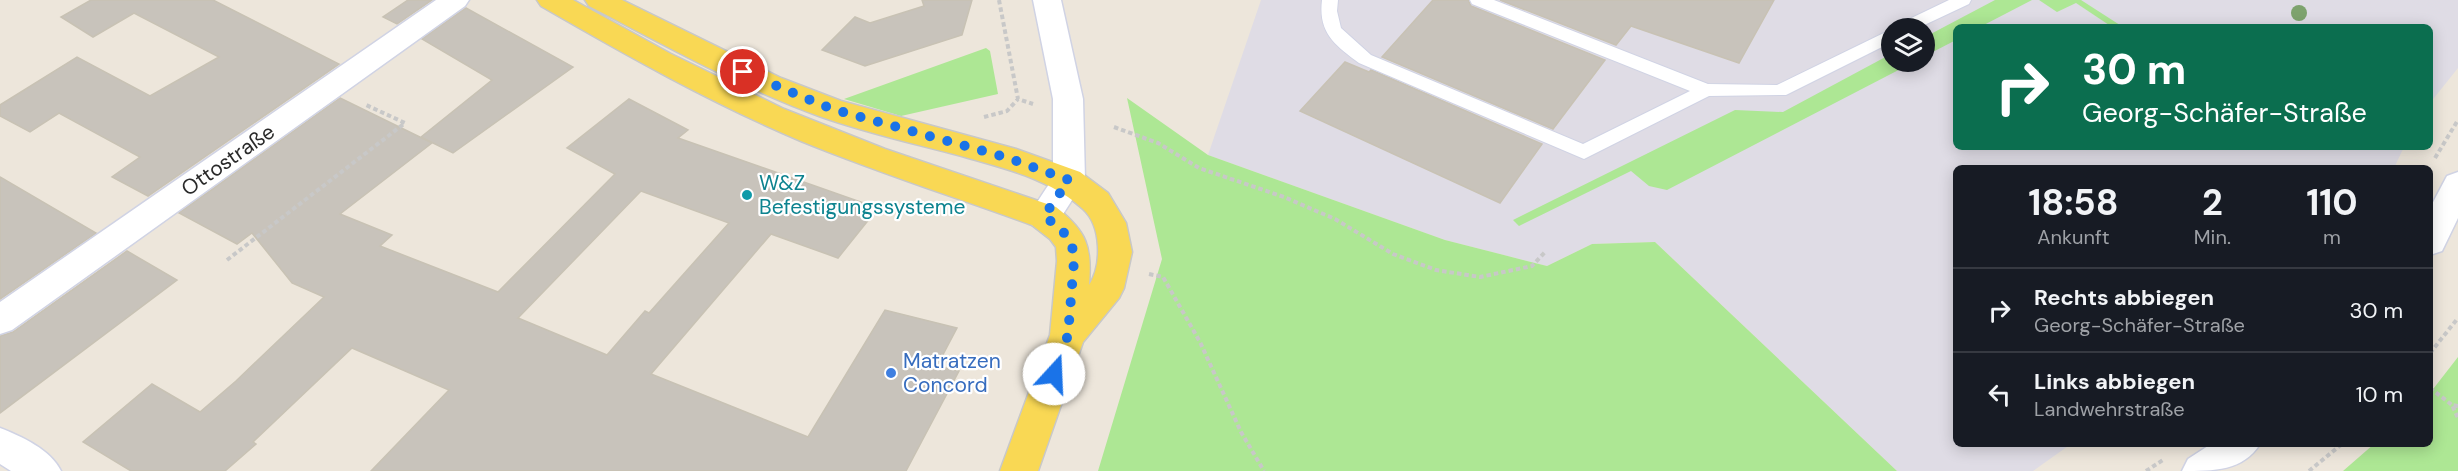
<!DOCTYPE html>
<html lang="de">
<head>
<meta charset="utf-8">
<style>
  body { margin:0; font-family:"DM Sans",sans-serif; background:#242831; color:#f1f3f6; height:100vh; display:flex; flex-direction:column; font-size:22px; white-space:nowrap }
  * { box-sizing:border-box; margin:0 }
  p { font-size:20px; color:#9ea1a6 }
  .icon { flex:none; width:33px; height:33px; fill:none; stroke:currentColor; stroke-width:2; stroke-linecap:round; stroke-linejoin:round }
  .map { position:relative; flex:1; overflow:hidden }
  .side { position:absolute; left:1953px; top:165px; width:480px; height:282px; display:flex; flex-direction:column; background:#171b24; border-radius:9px; box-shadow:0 3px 15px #0003 }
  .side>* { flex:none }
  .guide { position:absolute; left:1953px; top:24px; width:480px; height:126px; border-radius:9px; box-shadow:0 3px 15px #0003; background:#0b6e4f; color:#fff; overflow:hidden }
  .fabs { position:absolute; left:1881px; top:18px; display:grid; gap:12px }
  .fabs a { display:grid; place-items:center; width:54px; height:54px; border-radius:50%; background:#171b24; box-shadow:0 3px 15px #0003; font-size:30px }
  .pin { position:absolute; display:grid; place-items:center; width:51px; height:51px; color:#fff; margin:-26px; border:3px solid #fff; border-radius:50%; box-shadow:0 2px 6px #0007 }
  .me { position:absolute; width:66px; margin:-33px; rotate:20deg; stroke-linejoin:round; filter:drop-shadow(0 0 4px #0008) }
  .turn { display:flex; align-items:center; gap:21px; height:126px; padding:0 30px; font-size:27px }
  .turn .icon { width:78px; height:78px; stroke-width:2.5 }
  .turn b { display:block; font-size:42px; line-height:51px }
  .eta { display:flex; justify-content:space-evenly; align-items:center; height:102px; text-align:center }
  .eta b { font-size:36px; font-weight:700; line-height:42px }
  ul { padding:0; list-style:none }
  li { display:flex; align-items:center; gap:18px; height:84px; padding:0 30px; border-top:2px solid #363941 }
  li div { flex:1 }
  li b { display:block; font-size:22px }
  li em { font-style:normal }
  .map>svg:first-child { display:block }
  .industrial { fill:#dfdce5; fill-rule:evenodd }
  .green { fill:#ade794 }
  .building { fill:#c8c3bb; stroke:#c8c2b4; stroke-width:1.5; fill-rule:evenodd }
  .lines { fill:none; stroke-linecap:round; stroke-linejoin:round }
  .lane-casing { stroke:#d0d3e4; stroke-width:2 }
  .street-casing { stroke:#d0d3e4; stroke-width:3 }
  .primary-casing { stroke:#c8c8c8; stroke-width:3 }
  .path { stroke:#c8c8c8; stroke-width:4; stroke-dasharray:4.5 3; stroke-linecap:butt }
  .lane { fill:#fff; fill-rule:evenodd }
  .street { fill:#fff; fill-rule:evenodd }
  .primary { fill:#f9d854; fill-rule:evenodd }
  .tree { fill:#7ea36e }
  .route { stroke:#1a73e8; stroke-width:10; stroke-dasharray:0 18 }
  .culture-dot { fill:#0f9aa8; stroke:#fff; stroke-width:2 }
  .shop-dot { fill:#3f7fe0; stroke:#fff; stroke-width:2 }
  .labels { text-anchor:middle; stroke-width:4.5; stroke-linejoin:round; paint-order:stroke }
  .street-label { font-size:21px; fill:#2a2a2a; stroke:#fff }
  .culture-label { font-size:21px; fill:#0d838f; stroke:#fff; text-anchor:start }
  .shop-label { font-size:21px; fill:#366cbe; stroke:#fff; text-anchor:start }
</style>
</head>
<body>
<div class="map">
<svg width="2458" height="471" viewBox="0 0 2458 471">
  <rect width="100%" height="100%" fill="#ede6db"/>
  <!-- industrial -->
  <path class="industrial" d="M 1261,0 L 2458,0 L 2458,68 L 2430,103 L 2430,27 L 1956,27 L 1956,147 L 2404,147 L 2394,168 L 1956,168 L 1956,444 L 2071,444 L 2033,471 L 1897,471 L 1655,242 L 1592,244 L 1547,266 L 1445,240 L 1208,155 ZM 1892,28 L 1924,28 L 1924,62 L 1892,62 Z"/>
  <!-- green -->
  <path class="green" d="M 1995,0 L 2032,0 L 1980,27 L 1956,27 L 1956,40 L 1925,56 L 1925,37 Z
    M 2039,0 L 2081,0 L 2123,27 L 2112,27 L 2076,3 L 2057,12 Z
    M 986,48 L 990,51 L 998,94 L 901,116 L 844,99 Z
    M 1891,54 L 1892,62 L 1914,62 L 1667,190 L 1649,186 L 1631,171 L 1519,226 L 1513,220 L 1735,110 L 1783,112 Z
    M 1127,98 L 1208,155 L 1445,240 L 1547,266 L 1592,244 L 1655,242 L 1897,471 L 1098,471 L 1162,259 Z
    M 2458,357 L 2458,471 L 2343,471 L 2374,444 L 2430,444 L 2430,393 Z"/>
  <!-- building -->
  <path class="building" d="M 91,0 L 213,0 L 339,64 L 148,196 L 112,177 L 140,157 L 59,113 L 30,132 L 0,116 L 0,105 L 77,57 L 150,96 L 219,57 L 134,13 L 93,37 L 61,17 Z
    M 408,0 L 432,0 L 397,24 L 383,17 Z
    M 922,0 L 972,0 L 962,35 L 865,66 L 822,50 L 855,17 L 870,23 L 924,6 Z
    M 1433,0 L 1468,0 L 1471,6 L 1605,60 L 1553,129 L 1382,57 Z
    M 1500,0 L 1774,0 L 1739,63 L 1631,26 L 1616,45 Z
    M 466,8 L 573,67 L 453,153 L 421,137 L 492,80 L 422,39 Z
    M 1345,62 L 1369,72 L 1371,70 L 1542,144 L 1500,203 L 1300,111 Z
    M 340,98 L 432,143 L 340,214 L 392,235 L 380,246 L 498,292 L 615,174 L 567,148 L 629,99 L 688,130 L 678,138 L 878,208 L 838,258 L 771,234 L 651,374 L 808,437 L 885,310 L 957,328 L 937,366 L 959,371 L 906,471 L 371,471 L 449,390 L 352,348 L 253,442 L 256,444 L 225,471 L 131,471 L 83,442 L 152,384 L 200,412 L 236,381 L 324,297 L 292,283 L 252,233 L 237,244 L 179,213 ZM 641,191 L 729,223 L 649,313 L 645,311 L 607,355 L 518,318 Z
    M 0,177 L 96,233 L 0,299 Z
    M 127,251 L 177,280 L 0,413 L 0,336 L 13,332 Z"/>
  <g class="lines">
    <!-- lane casing -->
    <g class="lane-casing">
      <path id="lane" d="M 1322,0 L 1338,0 L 1337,11 L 1341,28 L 1371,55 L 1583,144 L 1690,91 L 1472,4 L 1470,0 L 1494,0 L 1708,84 L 1777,85 L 1892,29 L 1892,42 L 1786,95 L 1709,96 L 1584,159 L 1359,63 C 1335,45 1318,33 1322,0 Z
        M 1949,0 L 1971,0 L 1969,4 L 1918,28 L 1897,28 L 1899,24 Z"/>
    </g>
    <!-- street casing -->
    <g class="street-casing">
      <path id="street" d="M 436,0 L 469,0 L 465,6 L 12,330 L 0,334 L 0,302 Z
        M 1033,0 L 1061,0 L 1083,99 L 1085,180 L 1056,225 L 1044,228 L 1032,225 L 1028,216 L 1053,178 L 1053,99 Z
        M 2458,172 L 2458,218 L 2442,251 L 2430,255 L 2430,208 L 2447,176 Z
        M 0,428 C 21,436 51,450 61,471 L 11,471 L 0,464 Z
        M 2211,444 L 2260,444 C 2243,471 2214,471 2182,471 L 2188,459 Z"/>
    </g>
    <!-- primary casing -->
    <g class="primary-casing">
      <path id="primary" d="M 537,0 L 573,0 L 671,54 L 784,109 L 885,149 L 1056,207 C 1087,232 1092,246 1089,285 C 1102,266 1102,226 1083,209 C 1053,181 1011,170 972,159 C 922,145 869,134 819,116 C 739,87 665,45 589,6 L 585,0 L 622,0 L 781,78 L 841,101 L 1016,149 L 1080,172 L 1108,193 L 1126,223 L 1132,252 L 1124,288 L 1119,298 L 1083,342 L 1038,471 L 1000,471 L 1050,335 L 1057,261 L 1056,247 L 1050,239 L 1032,225 C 955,197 877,172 801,141 C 711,103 626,55 541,6 Z"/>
    </g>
    <!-- path -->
    <path class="path" d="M 999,0 L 1018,99 L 1033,104
      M 984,117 L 1007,111 L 1018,99
      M 1114,127 L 1158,143 L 1199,168 L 1284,197 L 1335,219 L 1393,254 L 1436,270 L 1480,277 L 1532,266 L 1545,252
      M 2435,158 L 2458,120
      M 227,260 L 405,123 L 364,104
      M 1149,274 L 1163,277 L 1200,342 L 1241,432 L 1264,471
      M 2430,353 L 2458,318
      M 2430,388 L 2452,405
      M 2458,406 L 2452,405 L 2458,418
      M 2146,471 L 2163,460
      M 2309,471 L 2342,444"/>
    <!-- lane -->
    <use href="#lane" class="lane"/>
    <!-- street -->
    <use href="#street" class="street"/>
    <!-- primary -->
    <use href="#primary" class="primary"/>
  </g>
  <!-- trees -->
  <circle class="tree" cx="2299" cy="13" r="8"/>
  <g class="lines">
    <!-- route -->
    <path class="route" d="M 743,72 L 832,109 L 1005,157 L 1069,180 L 1044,216 L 1062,230 L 1072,245 L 1074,261 L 1068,335 L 1054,374"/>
  </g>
  <!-- markers -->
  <circle class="culture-dot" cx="747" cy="195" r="6"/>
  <circle class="shop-dot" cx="891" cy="373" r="6"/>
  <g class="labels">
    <!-- street labels -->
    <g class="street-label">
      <text transform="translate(228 160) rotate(-35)" y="7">Ottostraße</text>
    </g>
    <!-- culture labels -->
    <g class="culture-label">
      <text x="759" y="190">W&amp;Z<tspan x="759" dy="24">Befestigungssysteme</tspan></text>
    </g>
    <!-- shop labels -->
    <g class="shop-label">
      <text x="903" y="368">Matratzen<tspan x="903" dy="24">Concord</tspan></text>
    </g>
  </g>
</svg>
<div class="fabs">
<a><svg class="icon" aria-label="layers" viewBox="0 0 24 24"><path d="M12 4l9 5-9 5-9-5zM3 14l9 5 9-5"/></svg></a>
</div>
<div class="pin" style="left:743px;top:72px;background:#d93025"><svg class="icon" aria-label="arrive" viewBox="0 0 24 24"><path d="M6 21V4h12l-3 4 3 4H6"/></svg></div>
<svg class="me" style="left:1054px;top:374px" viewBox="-20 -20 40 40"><circle r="19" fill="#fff"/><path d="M0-13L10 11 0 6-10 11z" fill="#1a73e8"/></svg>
<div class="guide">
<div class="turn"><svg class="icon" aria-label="right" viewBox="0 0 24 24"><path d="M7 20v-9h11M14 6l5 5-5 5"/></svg><div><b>30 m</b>Georg-Schäfer-Straße</div></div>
</div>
<section class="side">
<div class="eta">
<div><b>18:58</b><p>Ankunft</p></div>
<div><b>2</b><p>Min.</p></div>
<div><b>110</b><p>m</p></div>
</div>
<ul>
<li><svg class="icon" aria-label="right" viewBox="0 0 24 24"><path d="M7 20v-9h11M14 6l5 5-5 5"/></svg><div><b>Rechts abbiegen</b><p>Georg-Schäfer-Straße</p></div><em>30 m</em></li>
<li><svg class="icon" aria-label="left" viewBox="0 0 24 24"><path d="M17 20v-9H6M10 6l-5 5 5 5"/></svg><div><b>Links abbiegen</b><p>Landwehrstraße</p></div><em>10 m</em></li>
</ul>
</section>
</div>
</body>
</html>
